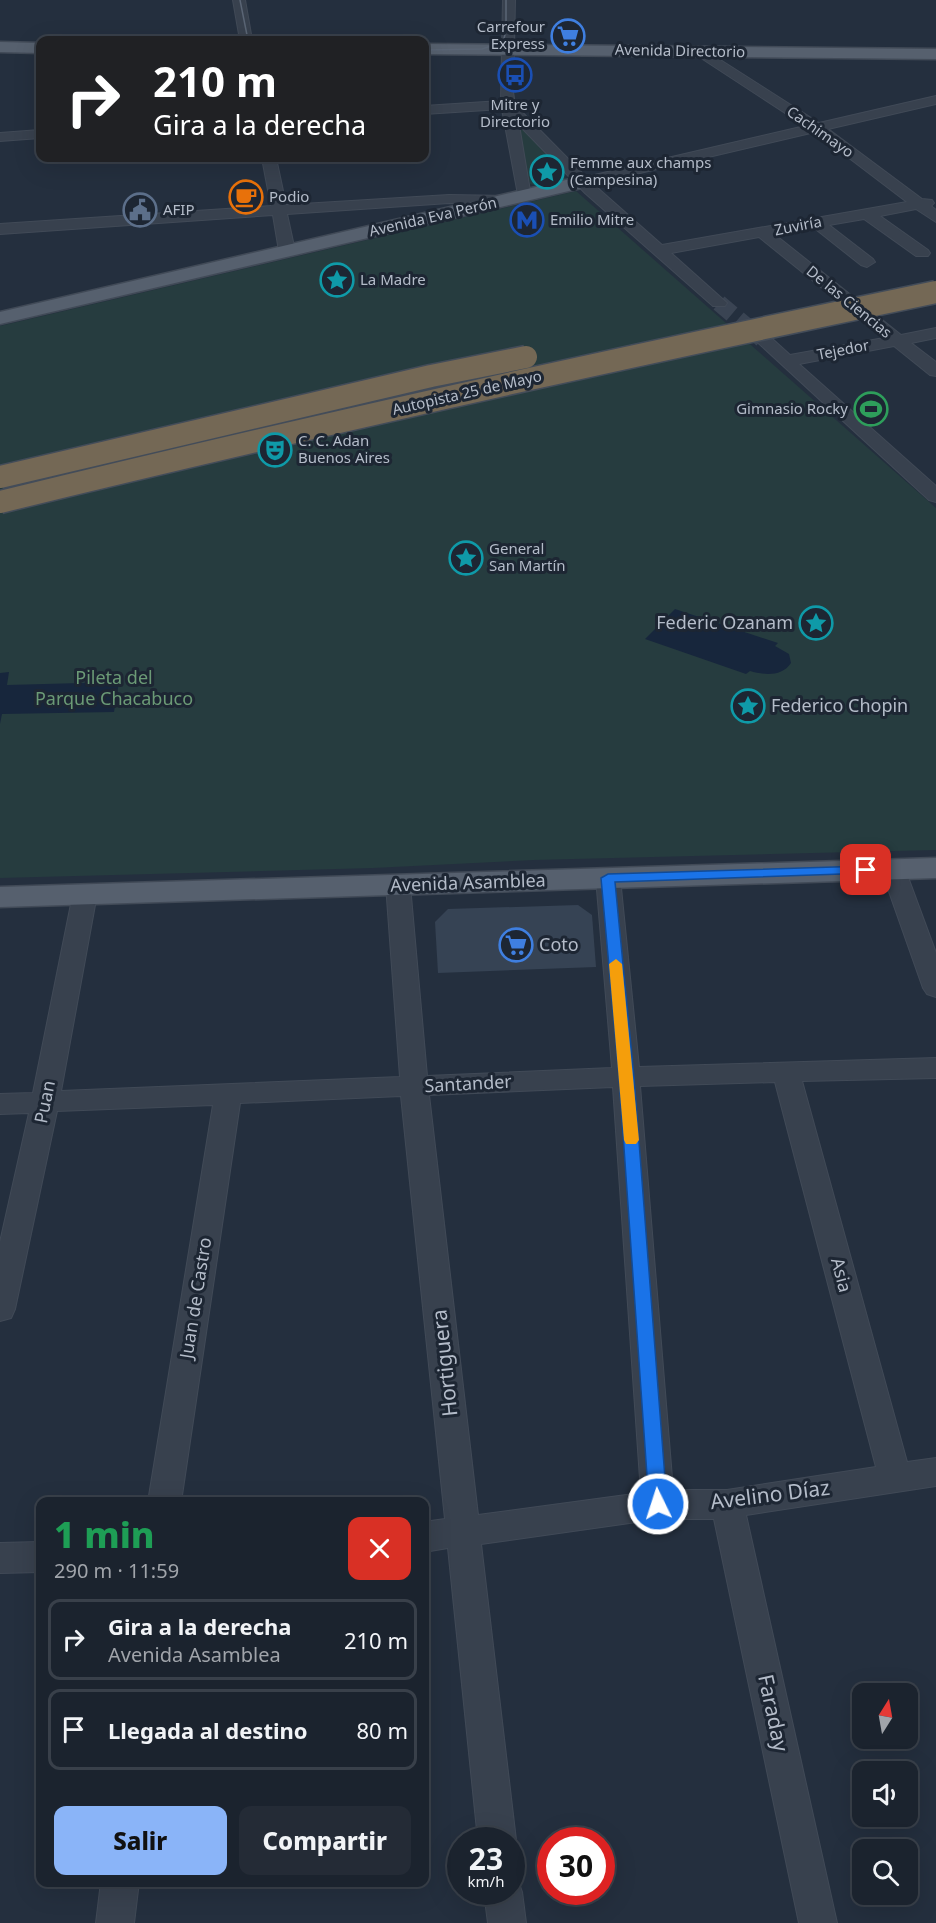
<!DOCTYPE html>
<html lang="es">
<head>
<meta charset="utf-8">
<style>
  body { margin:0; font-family:"Noto Sans",sans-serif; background:#242b36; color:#f1f3f6; height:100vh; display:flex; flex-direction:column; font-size:22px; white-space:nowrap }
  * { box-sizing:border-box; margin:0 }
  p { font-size:20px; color:#a0a4aa }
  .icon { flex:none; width:33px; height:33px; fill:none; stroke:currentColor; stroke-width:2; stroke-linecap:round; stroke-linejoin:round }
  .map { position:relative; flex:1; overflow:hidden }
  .panel { position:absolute; left:36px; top:1497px; width:393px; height:390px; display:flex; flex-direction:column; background:#1b232e; border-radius:12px; box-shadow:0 6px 24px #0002,0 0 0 2px #39404a }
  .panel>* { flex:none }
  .guide { position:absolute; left:36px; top:36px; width:393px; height:126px; border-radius:12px; box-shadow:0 6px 24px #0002,0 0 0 2px #39404a; background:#202124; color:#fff; overflow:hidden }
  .needle { width:39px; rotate:11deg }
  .tools { position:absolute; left:852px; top:1683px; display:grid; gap:12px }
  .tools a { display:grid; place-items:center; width:66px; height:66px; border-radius:12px; background:#1b232e; box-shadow:0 6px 24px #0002,0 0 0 2px #39404a; font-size:30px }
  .speed { position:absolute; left:447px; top:1827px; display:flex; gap:12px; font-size:30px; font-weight:700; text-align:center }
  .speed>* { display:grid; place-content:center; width:78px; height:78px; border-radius:50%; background:#1b232e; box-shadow:0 6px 24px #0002,0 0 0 2px #39404a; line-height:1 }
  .speed small { font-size:15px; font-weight:400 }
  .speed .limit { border:9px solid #d22; background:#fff; color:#111 }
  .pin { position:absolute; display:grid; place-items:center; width:51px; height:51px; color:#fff; margin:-26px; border-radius:12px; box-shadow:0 3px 9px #0006 }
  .me { position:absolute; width:66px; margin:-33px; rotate:356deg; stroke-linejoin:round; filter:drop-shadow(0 0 4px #0008) }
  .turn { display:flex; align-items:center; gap:21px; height:126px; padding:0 18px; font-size:27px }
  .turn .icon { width:78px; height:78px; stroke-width:2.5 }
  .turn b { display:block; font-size:42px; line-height:51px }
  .round { display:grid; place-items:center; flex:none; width:63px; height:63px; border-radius:12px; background:#242b36 }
  .overview { display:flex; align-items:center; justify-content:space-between; height:102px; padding:0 18px }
  h1 { font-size:36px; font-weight:800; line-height:45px; color:#1e9e55 }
  .cta { display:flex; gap:12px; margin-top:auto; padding:12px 18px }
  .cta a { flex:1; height:69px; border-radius:12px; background:#8ab4f8; color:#111; font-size:24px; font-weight:800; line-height:69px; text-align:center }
  .cta a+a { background:#242b36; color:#f1f3f6 }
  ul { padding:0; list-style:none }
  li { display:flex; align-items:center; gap:18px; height:81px; margin:0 12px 9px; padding:0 6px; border:3px solid #39404a; border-radius:12px }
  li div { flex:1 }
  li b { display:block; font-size:22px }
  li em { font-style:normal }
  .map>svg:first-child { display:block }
  .green { fill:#263c3f }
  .water { fill:#17263c }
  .building { fill:#364354 }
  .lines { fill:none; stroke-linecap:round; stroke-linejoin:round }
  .minor-tunnel { stroke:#3a4453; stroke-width:17; stroke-dasharray:17 8; stroke-linecap:butt }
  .minor-casing { stroke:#414a57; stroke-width:2 }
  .major-casing { stroke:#414a57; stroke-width:3 }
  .minor { fill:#38414e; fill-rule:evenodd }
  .major { fill:#56606e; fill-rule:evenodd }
  .tram { stroke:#5a6575; stroke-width:1.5 }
  .highway-bridge-casing { stroke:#434c59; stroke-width:25; stroke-linecap:butt }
  .highway-bridge { stroke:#746855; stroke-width:22 }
  .route { fill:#1a73e8; stroke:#114b97; stroke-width:1.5 }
  .slow { fill:#f59e0b }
  .labels { text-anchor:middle; stroke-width:6; stroke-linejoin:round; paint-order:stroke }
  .far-poi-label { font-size:15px; fill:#b4bcc9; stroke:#1d2633; text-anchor:start }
  .far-street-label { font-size:15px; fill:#b4bcc9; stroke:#1d2633 }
  .poi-label { font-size:18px; fill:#b4bcc9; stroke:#1d2633; text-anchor:start }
  .park-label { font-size:18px; fill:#6b9a76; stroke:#1d2633 }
  .street-label { font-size:18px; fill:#b4bcc9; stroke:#1d2633 }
  .near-street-label { font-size:21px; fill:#b4bcc9; stroke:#1d2633 }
</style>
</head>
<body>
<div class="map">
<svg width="936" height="1923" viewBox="0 0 936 1923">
  <rect width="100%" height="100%" fill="#242f3e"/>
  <!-- green -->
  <path class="green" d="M 511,113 L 513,113 L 565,178 L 565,181 L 542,187 L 530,184 Z
    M 576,191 L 936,508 L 936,850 L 534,860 L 373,868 L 0,878 L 0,326 Z"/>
  <!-- water -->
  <path class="water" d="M 675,609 L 778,643 L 775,646 L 789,654 L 791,663 C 782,677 764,675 750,671 L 746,674 L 645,639 Z
    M 9,672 L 7,685 L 119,682 L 114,712 L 2,714 L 0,724 L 0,673 Z"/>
  <!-- building -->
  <path class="building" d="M 578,905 L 592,915 L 596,967 L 438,973 L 435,922 L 448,909 Z"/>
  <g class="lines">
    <!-- minor-tunnel -->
    <path class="minor-tunnel" d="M 719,303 L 762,339"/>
    <!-- minor casing -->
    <g class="minor-casing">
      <path id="minor" d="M 233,0 L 245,0 L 252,40 L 240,40 Z
        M 503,0 L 515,0 L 513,92 L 515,105 L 586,177 L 805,126 L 695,54 L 694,51 L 700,47 L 819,123 L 936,96 L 936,104 L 828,129 L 922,199 L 932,200 L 934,203 L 931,206 L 936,210 L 936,222 L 916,209 L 880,216 L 928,250 L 930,253 L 928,256 L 916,256 L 864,219 L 829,225 L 873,259 L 875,262 L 867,267 L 861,265 L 813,227 L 774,234 L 901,335 L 936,328 L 936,338 L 911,343 L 936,362 L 936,376 L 930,375 L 894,346 L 799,364 L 936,486 L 936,502 L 929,500 L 754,339 L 756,335 L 768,335 L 790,355 L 884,338 L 759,237 L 671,253 L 727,303 L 725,306 L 713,306 L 585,193 L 519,125 L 531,197 L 524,201 L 519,200 L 502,109 L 424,114 L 424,106 L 501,101 ZM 815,132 L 907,202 L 662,245 L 593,184 Z
        M 40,130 L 40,138 L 0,141 L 0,133 Z
        M 262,158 L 276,158 L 286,205 L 449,195 L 508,196 L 515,200 L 508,204 L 449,203 L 287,214 L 295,251 L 287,256 L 279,251 L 273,215 L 0,234 L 0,224 L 271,206 Z
        M 893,861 L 902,864 L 905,869 L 936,953 L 936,997 L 927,994 L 923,988 L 881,869 L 884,864 Z
        M 608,870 L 617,873 L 620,878 L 639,1067 L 936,1058 L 936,1078 L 802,1081 L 907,1462 L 936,1458 L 936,1486 L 746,1515 L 837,1923 L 799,1923 L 714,1519 L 658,1519 L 481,1544 L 516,1840 L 512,1850 L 512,1840 L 478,1840 L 448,1548 L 424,1552 L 424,1522 L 445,1519 L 401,1096 L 240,1103 L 181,1502 L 148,1502 L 213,1105 L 57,1111 L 15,1309 L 11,1318 L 0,1321 L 0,1242 L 29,1113 L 0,1114 L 0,1094 L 33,1093 L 73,894 L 76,888 L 85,886 L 94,888 L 97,894 L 61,1091 L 400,1077 L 386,885 L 389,879 L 398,877 L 407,879 L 410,885 L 427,1076 L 612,1068 L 596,878 L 599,873 ZM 775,1082 L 876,1467 L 727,1490 L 673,1490 L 640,1086 ZM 613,1087 L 641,1493 L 478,1515 L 429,1095 Z
        M 40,1542 L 40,1572 L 0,1573 L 0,1543 Z
        M 512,1876 L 517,1878 L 522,1892 L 526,1923 L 488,1923 L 484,1892 L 512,1892 Z
        M 101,1882 L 139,1882 L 134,1923 L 96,1923 Z"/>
    </g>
    <!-- major casing -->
    <g class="major-casing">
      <path id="major" d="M 0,42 L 40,43 L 40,53 L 0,52 Z
        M 424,44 L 936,49 L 936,59 L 424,54 Z
        M 583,176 L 590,178 L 592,182 L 590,186 L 0,324 L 0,312 Z
        M 936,858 L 936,878 L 0,907 L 0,887 Z"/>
    </g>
    <!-- minor -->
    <use href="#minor" class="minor"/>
    <!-- major -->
    <use href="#major" class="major"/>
    <!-- tram -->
    <path class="tram" d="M 240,0 L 248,40
      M 424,50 L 482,49 L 503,42 L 506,31 L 506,0"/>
    <!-- highway-bridge casing -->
    <g class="highway-bridge-casing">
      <path id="highway-bridge" d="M 0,477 L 431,376 L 526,357
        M 0,502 C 311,426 623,357 936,292"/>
    </g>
    <!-- highway-bridge -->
    <use href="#highway-bridge" class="highway-bridge"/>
  </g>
  <!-- route -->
  <path class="route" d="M 866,866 L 871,868 L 873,870 L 871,873 L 615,882 L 634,1077 L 667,1504 L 664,1510 L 658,1512 L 652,1510 L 649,1504 L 619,1077 L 601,878 L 608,874 Z"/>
  <!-- slow -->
  <path class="slow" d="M 616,959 L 622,964 L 639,1140 L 636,1144 L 626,1144 L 624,1140 L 609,964 Z"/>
  <!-- icons -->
  <defs>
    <g id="supermarket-ring" transform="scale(1.725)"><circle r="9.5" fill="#1d2633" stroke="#3f7fe0" stroke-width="1.5"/><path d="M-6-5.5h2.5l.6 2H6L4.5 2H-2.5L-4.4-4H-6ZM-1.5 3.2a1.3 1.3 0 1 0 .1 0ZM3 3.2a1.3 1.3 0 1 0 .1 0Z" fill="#3f7fe0"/></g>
    <g id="bus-ring" transform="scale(1.725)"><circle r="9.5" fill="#1d2633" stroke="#1a4fb4" stroke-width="1.5"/><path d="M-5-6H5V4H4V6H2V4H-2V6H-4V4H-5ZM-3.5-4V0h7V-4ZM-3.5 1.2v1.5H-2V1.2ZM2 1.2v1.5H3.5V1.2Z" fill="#1a4fb4"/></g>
    <g id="sight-ring" transform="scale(1.725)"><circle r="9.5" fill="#1d2633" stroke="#0f9aa8" stroke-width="1.5"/><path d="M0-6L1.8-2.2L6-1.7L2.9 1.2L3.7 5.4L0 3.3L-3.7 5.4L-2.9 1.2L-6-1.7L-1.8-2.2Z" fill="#0f9aa8"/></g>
    <g id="cafe-ring" transform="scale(1.725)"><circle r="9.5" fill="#1d2633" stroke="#e8710a" stroke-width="1.5"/><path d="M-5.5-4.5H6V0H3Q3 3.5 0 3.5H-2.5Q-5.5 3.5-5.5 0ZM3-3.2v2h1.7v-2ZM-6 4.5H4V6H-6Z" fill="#e8710a"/></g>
    <g id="civic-ring" transform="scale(1.725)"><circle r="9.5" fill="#1d2633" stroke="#5c6f8a" stroke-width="1.5"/><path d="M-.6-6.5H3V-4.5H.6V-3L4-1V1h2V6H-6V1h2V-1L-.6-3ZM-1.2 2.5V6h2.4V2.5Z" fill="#5c6f8a"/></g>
    <g id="metro-ring" transform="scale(1.725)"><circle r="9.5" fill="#1d2633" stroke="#1a4fb4" stroke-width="1.5"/><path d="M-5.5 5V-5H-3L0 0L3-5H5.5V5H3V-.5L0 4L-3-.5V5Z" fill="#1a4fb4"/></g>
    <g id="stadium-ring" transform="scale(1.725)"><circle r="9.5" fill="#1d2633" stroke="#2e9e5b" stroke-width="1.5"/><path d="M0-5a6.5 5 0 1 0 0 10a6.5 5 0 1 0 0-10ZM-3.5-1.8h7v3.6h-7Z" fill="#2e9e5b"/></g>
    <g id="theatre-ring" transform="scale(1.725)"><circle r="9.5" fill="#1d2633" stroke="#0f9aa8" stroke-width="1.5"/><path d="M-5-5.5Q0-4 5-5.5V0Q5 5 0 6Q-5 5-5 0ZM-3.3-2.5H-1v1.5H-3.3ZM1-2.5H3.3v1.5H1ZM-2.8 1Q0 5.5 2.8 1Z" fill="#0f9aa8"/></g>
  </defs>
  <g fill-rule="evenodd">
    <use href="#supermarket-ring" x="568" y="36"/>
    <use href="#bus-ring" x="515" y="75"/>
    <use href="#sight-ring" x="547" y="172"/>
    <use href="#cafe-ring" x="246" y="197"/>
    <use href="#civic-ring" x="140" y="210"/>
    <use href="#metro-ring" x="527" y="220"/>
    <use href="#sight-ring" x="337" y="280"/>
    <use href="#stadium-ring" x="871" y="409"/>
    <use href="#theatre-ring" x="275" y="450"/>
    <use href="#sight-ring" x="466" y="558"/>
    <use href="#sight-ring" x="816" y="623"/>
    <use href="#sight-ring" x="748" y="706"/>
    <use href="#supermarket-ring" x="516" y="945"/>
  </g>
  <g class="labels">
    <!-- far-poi labels -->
    <g class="far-poi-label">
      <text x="545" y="32" text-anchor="end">Carrefour<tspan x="545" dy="17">Express</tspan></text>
      <text x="515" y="110" text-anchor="middle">Mitre y<tspan x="515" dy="17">Directorio</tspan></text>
      <text x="570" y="168">Femme aux champs<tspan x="570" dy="17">(Campesina)</tspan></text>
      <text x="269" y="202">Podio</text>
      <text x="163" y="215">AFIP</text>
      <text x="550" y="225">Emilio Mitre</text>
      <text x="360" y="285">La Madre</text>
      <text x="848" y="414" text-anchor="end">Gimnasio Rocky</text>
      <text x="298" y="446">C. C. Adan<tspan x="298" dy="17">Buenos Aires</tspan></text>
      <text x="489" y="554">General<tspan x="489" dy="17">San Martín</tspan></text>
    </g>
    <!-- far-street labels -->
    <g class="far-street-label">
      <text transform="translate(680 51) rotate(1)" y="5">Avenida Directorio</text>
      <text transform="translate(820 132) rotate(35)" y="5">Cachimayo</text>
      <text transform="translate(433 217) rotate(-13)" y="5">Avenida Eva Perón</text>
      <text transform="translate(798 226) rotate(-11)" y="5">Zuviría</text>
      <text transform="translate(849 302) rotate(39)" y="5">De las Ciencias</text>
      <text transform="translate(843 350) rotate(-11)" y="5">Tejedor</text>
      <text transform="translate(467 393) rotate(-13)" y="5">Autopista 25 de Mayo</text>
    </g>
    <!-- poi labels -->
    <g class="poi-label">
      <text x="793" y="629" text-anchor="end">Federic Ozanam</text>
      <text x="771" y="712">Federico Chopin</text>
      <text x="539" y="951">Coto</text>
    </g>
    <!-- park labels -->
    <g class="park-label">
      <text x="114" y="684">Pileta del<tspan x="114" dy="21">Parque Chacabuco</tspan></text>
    </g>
    <!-- street labels -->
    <g class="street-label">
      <text transform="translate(468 883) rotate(-2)" y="6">Avenida Asamblea</text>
      <text transform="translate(468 1084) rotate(-3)" y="6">Santander</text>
      <text transform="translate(45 1102) rotate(-79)" y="6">Puan</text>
      <text transform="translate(841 1275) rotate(75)" y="6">Asia</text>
      <text transform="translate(196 1298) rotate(-81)" y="6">Juan de Castro</text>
    </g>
    <!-- near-street labels -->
    <g class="near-street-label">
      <text transform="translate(445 1363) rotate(-96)" y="7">Hortiguera</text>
      <text transform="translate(770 1495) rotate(-7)" y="7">Avelino Díaz</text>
      <text transform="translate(773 1713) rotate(78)" y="7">Faraday</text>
    </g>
  </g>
</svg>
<div class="tools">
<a><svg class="needle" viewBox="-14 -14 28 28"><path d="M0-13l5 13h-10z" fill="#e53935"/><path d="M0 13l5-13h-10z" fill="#a0a4aa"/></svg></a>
<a><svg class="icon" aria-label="sound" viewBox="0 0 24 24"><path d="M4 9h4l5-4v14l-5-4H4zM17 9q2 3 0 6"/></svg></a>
<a><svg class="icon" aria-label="search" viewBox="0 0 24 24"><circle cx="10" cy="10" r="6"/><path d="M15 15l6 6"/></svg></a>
</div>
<div class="speed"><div>23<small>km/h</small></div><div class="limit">30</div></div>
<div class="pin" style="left:866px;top:870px;background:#d93025"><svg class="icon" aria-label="arrive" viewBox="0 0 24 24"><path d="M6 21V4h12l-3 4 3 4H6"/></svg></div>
<svg class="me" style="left:658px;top:1504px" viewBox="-20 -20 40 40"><circle r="17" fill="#1a73e8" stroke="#fff" stroke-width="3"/><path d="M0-11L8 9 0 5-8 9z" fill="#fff"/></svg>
<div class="guide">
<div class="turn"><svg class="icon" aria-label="right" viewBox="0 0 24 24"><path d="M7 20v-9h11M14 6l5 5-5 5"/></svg><div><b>210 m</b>Gira a la derecha</div></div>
</div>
<section class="panel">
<div class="overview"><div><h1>1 min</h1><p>290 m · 11:59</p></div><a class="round" style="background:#d93025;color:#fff"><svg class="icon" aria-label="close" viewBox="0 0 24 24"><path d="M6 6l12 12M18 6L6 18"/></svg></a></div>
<ul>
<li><svg class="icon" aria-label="right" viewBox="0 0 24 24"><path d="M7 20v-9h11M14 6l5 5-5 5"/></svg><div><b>Gira a la derecha</b><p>Avenida Asamblea</p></div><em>210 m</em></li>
<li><svg class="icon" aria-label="arrive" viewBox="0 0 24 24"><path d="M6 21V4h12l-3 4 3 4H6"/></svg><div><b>Llegada al destino</b></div><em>80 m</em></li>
</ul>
<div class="cta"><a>Salir</a><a>Compartir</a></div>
</section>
</div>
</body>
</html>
